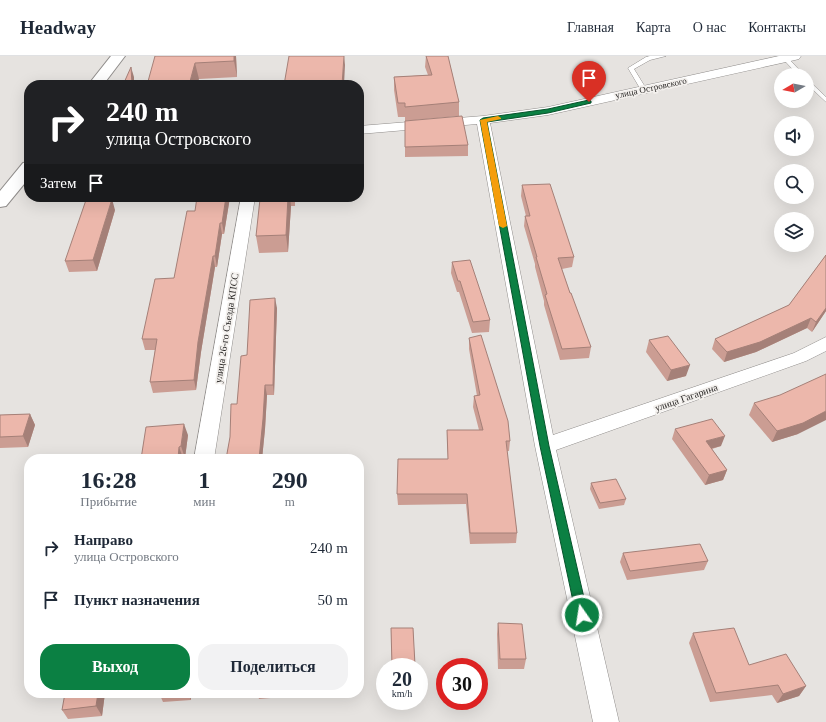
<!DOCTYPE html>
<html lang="ru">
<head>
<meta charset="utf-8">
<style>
  body { margin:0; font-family:"Times New Roman",serif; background:#f2f2f3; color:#1f2937; height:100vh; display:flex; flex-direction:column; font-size:15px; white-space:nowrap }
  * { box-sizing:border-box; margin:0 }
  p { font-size:13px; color:#747a83 }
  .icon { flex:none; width:22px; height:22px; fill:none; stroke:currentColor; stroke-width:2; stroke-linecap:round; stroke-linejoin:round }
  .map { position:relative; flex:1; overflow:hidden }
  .panel { position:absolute; left:24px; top:398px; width:340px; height:244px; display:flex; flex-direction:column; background:#fff; border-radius:16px; box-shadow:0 4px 16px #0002 }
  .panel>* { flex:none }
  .banner { position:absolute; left:24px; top:24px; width:340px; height:122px; border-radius:16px; box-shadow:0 4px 16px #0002; background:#202124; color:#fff; overflow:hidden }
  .needle { width:26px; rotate:260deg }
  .controls { position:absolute; left:774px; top:12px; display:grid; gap:8px }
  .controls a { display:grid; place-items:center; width:40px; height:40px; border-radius:50%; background:#fff; box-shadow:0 4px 16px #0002; font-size:20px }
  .speed { position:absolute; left:376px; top:602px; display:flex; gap:8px; font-size:20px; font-weight:700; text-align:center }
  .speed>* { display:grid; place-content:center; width:52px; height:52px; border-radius:50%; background:#fff; box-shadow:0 4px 16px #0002; line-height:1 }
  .speed small { font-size:10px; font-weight:400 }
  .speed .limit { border:6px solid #d22; background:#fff; color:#111 }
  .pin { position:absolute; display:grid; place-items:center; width:34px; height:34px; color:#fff; margin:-41px -17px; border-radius:50% 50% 50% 0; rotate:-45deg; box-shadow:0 0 4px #0007 }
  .pin .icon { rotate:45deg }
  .me { position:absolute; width:44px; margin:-22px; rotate:347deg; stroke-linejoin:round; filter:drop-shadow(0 0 3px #0008) }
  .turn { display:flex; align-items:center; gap:14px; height:84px; padding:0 16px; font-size:18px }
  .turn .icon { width:52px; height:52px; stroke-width:2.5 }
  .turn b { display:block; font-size:28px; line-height:34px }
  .then { display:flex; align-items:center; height:38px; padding:0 16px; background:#0003; gap:8px; font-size:15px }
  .eta { display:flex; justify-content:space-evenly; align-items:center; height:68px; text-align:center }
  .eta b { font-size:24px; font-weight:700; line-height:28px }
  .cta { display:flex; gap:8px; margin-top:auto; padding:8px 16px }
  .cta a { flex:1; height:46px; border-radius:16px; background:#0b8043; color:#fff; font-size:16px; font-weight:700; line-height:46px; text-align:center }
  .cta a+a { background:#f2f2f3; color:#1f2937 }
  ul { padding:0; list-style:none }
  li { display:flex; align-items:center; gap:12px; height:52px; padding:0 16px }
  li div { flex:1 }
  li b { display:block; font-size:15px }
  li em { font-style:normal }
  header { display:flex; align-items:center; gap:24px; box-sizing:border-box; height:56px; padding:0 20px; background:#fff; border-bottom:1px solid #e0e1e3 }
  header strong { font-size:19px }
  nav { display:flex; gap:22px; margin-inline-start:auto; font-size:14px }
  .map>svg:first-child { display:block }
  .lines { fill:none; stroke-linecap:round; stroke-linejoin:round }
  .lane-casing { stroke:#908d8b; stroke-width:1 }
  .street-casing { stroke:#908d8b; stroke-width:1 }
  .secondary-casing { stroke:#908d8b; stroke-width:2 }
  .lane { fill:#fff; fill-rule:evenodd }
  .street { fill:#fff; fill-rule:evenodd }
  .secondary { fill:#fff; fill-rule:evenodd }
  .wall { fill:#cb9d93 }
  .shaded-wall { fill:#a58078 }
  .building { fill:#ecb7ab; stroke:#a58078 }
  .route { fill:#0b8043; stroke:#07532c }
  .slow { fill:#f59e0b }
  .labels { text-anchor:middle; stroke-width:3.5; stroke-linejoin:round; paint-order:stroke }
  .far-street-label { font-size:9px; fill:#292726; stroke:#f3f0ed }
  .street-label { font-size:10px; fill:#292726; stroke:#f3f0ed }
</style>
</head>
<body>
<header>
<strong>Headway</strong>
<nav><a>Главная</a><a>Карта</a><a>О нас</a><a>Контакты</a></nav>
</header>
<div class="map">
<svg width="826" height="666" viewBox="0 0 826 666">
  <rect width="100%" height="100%" fill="#e6e3e0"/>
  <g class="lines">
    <!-- lane casing -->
    <g class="lane-casing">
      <path id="lane" d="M 650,0 L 666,0 L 650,4 L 634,13 L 647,34 L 644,36 L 641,34 L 628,12 L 646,1 Z
        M 786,1 L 788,2 L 804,19 L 798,19 L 783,3 Z
        M 807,23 L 826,41 L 826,46 L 807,28 Z"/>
    </g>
    <!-- street casing -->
    <g class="street-casing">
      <path id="street" d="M 779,0 L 801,0 L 799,3 L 795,4 L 548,59 L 490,67 L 553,379 L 794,297 L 826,281 L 826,295 L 806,305 L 556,394 L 619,666 L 593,666 L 535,390 L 477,68 L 359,78 L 359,70 L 483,60 L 548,51 Z
        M 241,141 L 255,141 L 214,403 L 194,403 Z"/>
    </g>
    <!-- secondary casing -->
    <g class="secondary-casing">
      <path id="secondary" d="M 111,0 L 125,0 L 103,29 L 88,29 Z
        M 29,106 L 29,122 L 6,150 L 0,151 L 0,135 L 23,107 Z"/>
    </g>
    <!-- lane -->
    <use href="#lane" class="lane"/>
    <!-- street -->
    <use href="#street" class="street"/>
    <!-- secondary -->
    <use href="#secondary" class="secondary"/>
  </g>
  <!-- wall -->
  <path class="wall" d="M 155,0 L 236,0 L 237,21 L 199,23 Z
    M 426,0 L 448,0 L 459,46 L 459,60 L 405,65 L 405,61 L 398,61 L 394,34 L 394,21 L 428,19 L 425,11 Z
    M 405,65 L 468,89 L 468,100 L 405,101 Z
    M 522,129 L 574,201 L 572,211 L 562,213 L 570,237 L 591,291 L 589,302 L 560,304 L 544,249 L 544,245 L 535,211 L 535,208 L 524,170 L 525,160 L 526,160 L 521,140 Z
    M 230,141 L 224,178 L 222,178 L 217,211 L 215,211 L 201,296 L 196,334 L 153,337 L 150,326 L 155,294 L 145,294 L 142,283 L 174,222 L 195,155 Z
    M 264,141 L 295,141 L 295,150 L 291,150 L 288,196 L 259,197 L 256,180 Z
    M 115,154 L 97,215 L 69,216 L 65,205 Z
    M 826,199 L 826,255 L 812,276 L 807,272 L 756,296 L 724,306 L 712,293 L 715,283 L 789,249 Z
    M 452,206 L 490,264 L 489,276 L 472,277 L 459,236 L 457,236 L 451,217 Z
    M 277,252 L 274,339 L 267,339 L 265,373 L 262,403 L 226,403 L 247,299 Z
    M 469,282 L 510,385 L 509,395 L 507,395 L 517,477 L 516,487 L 470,488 L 466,448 L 398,449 L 397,438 L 448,403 L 447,385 L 447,374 L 479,374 L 473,351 L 474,340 L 477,340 L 469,293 Z
    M 649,284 L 686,320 L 667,325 L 646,296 Z
    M 754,347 L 798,378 L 772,386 L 749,359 Z
    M 30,358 L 35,369 L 28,391 L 0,392 L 0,359 Z
    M 675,373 L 721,390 L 712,393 L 727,414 L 723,424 L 705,429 L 672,383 Z
    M 188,379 L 185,402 L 183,402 L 183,403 L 141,403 Z
    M 591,427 L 626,443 L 624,449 L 599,453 L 590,433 Z
    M 623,497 L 708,505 L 704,514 L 627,524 L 620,506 Z
    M 498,567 L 526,603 L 524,613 L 498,613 L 497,578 Z
    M 391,572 L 413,572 L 415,611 L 392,611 Z
    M 693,577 L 749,609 L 806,630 L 799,640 L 777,647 L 772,639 L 710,646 L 689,587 Z
    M 105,637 L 102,660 L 68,663 L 62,654 Z
    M 159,637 L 191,637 L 191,644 L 163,646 Z
    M 257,637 L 295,637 L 294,640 L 259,643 Z"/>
  <!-- shaded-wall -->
  <path class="shaded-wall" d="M 234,0 L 236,0 L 237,21 L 234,5 Z
    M 344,0 L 345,9 L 344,29 L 342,29 Z
    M 195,7 L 199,23 L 197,29 L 189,29 Z
    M 131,11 L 134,21 L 134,29 L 132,29 Z
    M 226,141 L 230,141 L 224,178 L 222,167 Z
    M 288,141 L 290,141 L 291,150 L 288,196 L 286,179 Z
    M 112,143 L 115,154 L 97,215 L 93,204 Z
    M 220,167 L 222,178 L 217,211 L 215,200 Z
    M 213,200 L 215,211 L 201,296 L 196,334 L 194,324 L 198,286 Z
    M 275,242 L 277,252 L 274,339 L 273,329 Z
    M 826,252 L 826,255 L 812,276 L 816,266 Z
    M 811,262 L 807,272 L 756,296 L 724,306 L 727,296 Z
    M 690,309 L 686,320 L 667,325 L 671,314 Z
    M 265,329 L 267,339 L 265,373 L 262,403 L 259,403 Z
    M 826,355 L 826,364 L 798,378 L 772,386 L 777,375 Z
    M 30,358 L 35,369 L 28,391 L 23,380 Z
    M 184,368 L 188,379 L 185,402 L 181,390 Z
    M 725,380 L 721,390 L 702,395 L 706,385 Z
    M 179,391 L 183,402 L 183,403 L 178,403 Z
    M 727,414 L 723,424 L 705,429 L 709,419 Z
    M 806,630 L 799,640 L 777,647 L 783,638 Z
    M 98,637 L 105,637 L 102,660 L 96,650 Z
    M 188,637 L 191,637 L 191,644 Z"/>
  <!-- building -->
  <path class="building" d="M 155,0 L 234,0 L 234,5 L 195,7 L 189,29 L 147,29 Z
    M 289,0 L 344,0 L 342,29 L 284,29 Z
    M 426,0 L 448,0 L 459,46 L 405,51 L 405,47 L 398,47 L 394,21 L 432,19 Z
    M 131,11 L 132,29 L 123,29 Z
    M 462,60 L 468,89 L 405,91 L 405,65 Z
    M 550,128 L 574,201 L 558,202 L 570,237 L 571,237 L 591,291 L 562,293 L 545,239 L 547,238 L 536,201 L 537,201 L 525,160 L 530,160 L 522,129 Z
    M 197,141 L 226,141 L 222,167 L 220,167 L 215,200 L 213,200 L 198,286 L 194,324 L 150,326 L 157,283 L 142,283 L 155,223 L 174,222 L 187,155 L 195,155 Z
    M 264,141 L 288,141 L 286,179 L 256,180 L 260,143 L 264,142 Z
    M 112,143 L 93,204 L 65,205 L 86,144 Z
    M 826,199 L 826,252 L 816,266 L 811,262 L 760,286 L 727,296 L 715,283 L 789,249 Z
    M 470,204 L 490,264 L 473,266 L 460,225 L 458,225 L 452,206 Z
    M 275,242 L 273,329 L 265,329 L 263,363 L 259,403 L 306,403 L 226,403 L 230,381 L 231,348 L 237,348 L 241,300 L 247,299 L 250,244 Z
    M 481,279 L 508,365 L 510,385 L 506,385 L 517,477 L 470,477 L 467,438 L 397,438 L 398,403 L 448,403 L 447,374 L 483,374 L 474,340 L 480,339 L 469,282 Z
    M 668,280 L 690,309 L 671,314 L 649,284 Z
    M 826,318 L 826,355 L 803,367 L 777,375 L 754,347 L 780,339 Z
    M 30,358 L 23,380 L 0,381 L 0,359 Z
    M 712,363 L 725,380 L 706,385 L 727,414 L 709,419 L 675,373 Z
    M 184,368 L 181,390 L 179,391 L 178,403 L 141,403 L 146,371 Z
    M 616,423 L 626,443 L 600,447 L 591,427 Z
    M 700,488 L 708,505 L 630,515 L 623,497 Z
    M 498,567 L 522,568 L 526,603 L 500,603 Z
    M 391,572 L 413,572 L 415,609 L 392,610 Z
    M 734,572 L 749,609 L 786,598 L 806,630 L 783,638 L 778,629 L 716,637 L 693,577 Z
    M 65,637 L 98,637 L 96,650 L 62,654 Z"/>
  <!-- route -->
  <path class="route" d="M 589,44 L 591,45 L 591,47 L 548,57 L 487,66 L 549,390 L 588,559 L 586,562 L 582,564 L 578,562 L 576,559 L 540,390 L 480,64 L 483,62 L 548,53 Z"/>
  <!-- slow -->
  <path class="slow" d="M 498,60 L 501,62 L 501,63 L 487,66 L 507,170 L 503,172 L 499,170 L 480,64 Z"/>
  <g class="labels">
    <!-- far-street labels -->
    <g class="far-street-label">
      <text transform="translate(651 32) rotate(-12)" y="3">улица Островского</text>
    </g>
    <!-- street labels -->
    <g class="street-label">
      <text transform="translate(226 272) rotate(-81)" y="4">улица 26-го Съезда КПСС</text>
      <text transform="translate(686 341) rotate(-19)" y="4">улица Гагарина</text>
    </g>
  </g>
</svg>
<div class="controls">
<a><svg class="needle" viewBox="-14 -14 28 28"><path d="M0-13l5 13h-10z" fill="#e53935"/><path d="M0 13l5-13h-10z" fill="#747a83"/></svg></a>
<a><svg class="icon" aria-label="sound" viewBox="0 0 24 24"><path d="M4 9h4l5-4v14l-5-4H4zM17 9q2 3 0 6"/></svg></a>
<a><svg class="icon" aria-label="search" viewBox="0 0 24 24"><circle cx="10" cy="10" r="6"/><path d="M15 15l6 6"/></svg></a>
<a><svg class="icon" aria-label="layers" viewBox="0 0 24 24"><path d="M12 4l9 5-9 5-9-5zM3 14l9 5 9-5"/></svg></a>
</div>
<div class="speed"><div>20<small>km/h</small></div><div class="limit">30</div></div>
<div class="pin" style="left:589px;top:46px;background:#d93025"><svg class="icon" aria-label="arrive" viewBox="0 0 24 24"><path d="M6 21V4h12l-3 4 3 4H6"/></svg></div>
<svg class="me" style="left:582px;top:559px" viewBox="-20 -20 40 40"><circle r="17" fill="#0b8043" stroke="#fff" stroke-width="3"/><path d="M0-11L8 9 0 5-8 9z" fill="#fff"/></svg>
<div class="banner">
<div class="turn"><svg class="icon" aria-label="right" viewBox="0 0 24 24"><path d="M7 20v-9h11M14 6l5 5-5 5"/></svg><div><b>240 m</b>улица Островского</div></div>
<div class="then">Затем<svg class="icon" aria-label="arrive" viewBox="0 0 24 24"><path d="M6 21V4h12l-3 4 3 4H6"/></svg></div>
</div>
<section class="panel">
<div class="eta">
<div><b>16:28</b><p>Прибытие</p></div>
<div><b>1</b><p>мин</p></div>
<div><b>290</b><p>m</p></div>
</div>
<ul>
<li><svg class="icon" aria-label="right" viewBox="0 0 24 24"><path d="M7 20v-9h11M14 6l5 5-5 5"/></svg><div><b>Направо</b><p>улица Островского</p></div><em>240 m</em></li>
<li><svg class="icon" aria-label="arrive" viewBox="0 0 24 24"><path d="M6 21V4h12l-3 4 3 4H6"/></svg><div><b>Пункт назначения</b></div><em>50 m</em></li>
</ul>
<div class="cta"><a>Выход</a><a>Поделиться</a></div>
</section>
</div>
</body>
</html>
